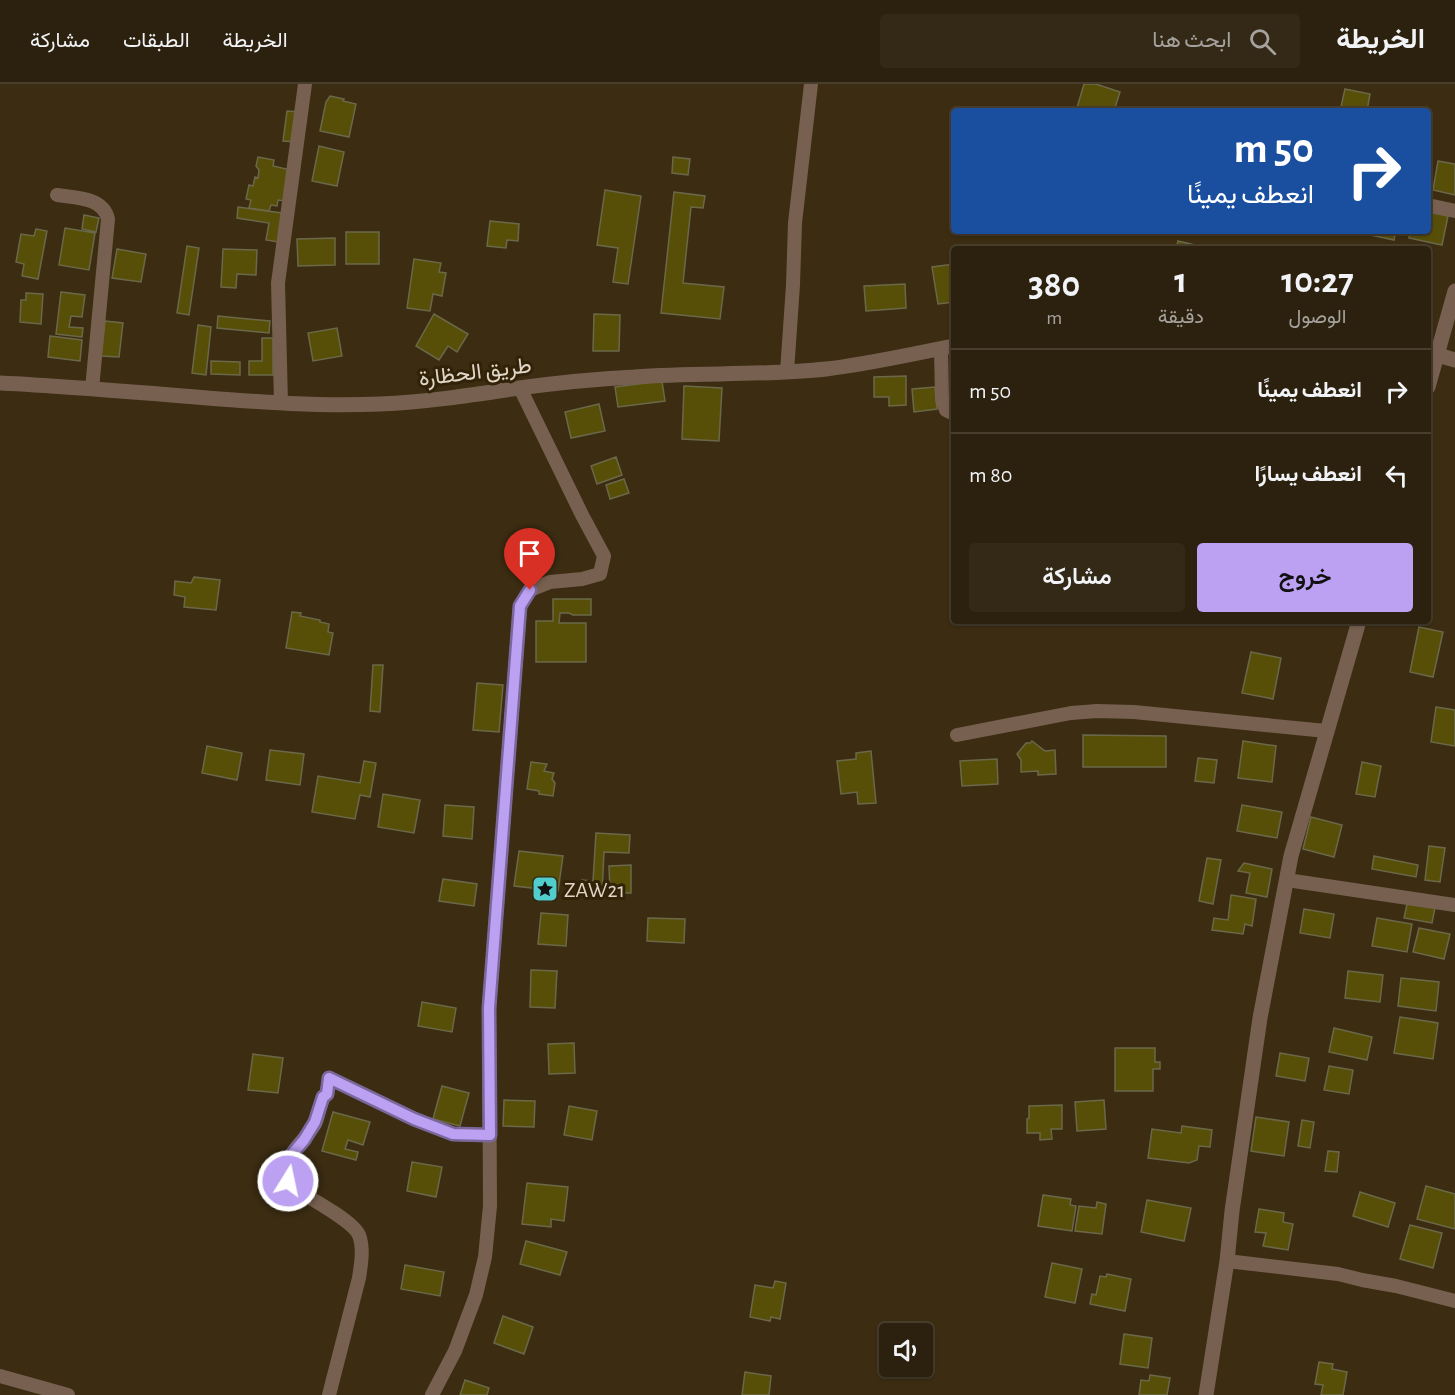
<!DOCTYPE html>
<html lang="ar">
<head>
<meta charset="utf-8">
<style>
  body { margin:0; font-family:"Alegreya Sans",Vazirmatn,sans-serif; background:#342917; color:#f1f3f6; direction:rtl; height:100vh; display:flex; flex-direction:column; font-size:22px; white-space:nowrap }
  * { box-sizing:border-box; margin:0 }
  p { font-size:20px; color:#a6a39e }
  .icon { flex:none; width:33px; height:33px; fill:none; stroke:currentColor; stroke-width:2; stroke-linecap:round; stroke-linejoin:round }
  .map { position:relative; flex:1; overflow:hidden; direction:ltr }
  .side { position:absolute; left:951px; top:162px; width:480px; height:378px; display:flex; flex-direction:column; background:#2c210e; border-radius:6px; box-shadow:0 2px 4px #0004,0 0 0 2px #483e2e; direction:rtl }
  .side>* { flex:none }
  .hud { position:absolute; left:951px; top:24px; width:480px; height:126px; border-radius:6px; box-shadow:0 2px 4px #0004,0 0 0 2px #483e2e; direction:rtl; background:#1a4fa0; color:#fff; overflow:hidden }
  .buttons { position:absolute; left:879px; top:1239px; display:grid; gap:12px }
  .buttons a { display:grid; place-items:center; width:54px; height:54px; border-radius:6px; background:#2c210e; box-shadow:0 2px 4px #0004,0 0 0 2px #483e2e; font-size:30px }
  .pin { position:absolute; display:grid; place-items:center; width:51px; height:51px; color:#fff; margin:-62px -26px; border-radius:50% 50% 50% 0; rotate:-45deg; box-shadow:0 0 6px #0007 }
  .pin .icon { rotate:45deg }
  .me { position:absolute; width:66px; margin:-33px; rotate:10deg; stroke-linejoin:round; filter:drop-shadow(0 0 4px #0008) }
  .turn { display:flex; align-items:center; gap:21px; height:126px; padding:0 18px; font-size:27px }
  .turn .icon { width:78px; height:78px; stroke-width:2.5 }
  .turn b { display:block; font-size:42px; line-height:51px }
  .eta { display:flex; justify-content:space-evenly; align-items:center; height:102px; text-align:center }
  .eta b { font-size:36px; font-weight:600; line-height:42px }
  .primary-button { display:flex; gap:12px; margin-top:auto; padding:12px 18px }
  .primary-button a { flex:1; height:69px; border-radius:6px; background:#bca0f2; color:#111; font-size:24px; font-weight:600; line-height:69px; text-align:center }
  .primary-button a+a { background:#342917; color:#f1f3f6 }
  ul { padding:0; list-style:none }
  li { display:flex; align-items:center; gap:18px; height:84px; padding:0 18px; border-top:2px solid #483e2e }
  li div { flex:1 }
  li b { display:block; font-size:22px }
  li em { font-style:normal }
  header { display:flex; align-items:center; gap:36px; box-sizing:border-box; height:84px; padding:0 30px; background:#2c210e; border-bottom:2px solid #483e2e }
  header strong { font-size:28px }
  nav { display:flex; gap:33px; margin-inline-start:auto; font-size:21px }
  .search { width:420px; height:54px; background:#342917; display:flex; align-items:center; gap:15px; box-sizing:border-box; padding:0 21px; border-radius:6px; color:#a6a39e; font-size:22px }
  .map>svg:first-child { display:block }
  .building { fill:#574f08; stroke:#6b684a; stroke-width:1.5 }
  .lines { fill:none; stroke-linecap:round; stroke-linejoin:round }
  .minor { stroke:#776050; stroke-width:14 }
  .tertiary { stroke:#776050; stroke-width:15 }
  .route-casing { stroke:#7a689d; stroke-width:15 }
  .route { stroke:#bca0f2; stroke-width:10 }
  .labels { text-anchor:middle; stroke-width:6; stroke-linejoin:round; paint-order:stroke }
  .street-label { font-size:22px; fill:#e0d6c7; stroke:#312208 }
  .poi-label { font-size:22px; fill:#e0d6c7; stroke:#312208; text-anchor:start }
</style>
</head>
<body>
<header>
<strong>الخريطة</strong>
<div class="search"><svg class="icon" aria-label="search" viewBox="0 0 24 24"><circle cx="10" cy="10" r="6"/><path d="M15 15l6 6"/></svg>ابحث هنا</div>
<nav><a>الخريطة</a><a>الطبقات</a><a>مشاركة</a></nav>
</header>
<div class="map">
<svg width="1455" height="1311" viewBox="0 0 1455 1311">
  <rect width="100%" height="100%" fill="#3b2c12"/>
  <!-- building -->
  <path class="building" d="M 1084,0 L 1096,0 L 1120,8 L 1114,27 L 1076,27 Z
    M 1345,5 L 1370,10 L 1367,27 L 1340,27 Z
    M 330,12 L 344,15 L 343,17 L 356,20 L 349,53 L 320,47 L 326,18 Z
    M 287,27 L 300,28 L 296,58 L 283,57 Z
    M 319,62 L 344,68 L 337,102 L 312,97 Z
    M 258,73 L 274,76 L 273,82 L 291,86 L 285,117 L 278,116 L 277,122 L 271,121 L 269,127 L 249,124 L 251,116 L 246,115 L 249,101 L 253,102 L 255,93 L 258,94 L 259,86 L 256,82 Z
    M 673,73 L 690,75 L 688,91 L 672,89 Z
    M 1438,77 L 1455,80 L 1455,111 L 1433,106 Z
    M 605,106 L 641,112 L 628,200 L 613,198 L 618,164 L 597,161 Z
    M 674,108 L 705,112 L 703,124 L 691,123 L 683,199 L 724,203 L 720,235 L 661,229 Z
    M 238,123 L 282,129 L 278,158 L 266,156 L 269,139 L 237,134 Z
    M 1428,128 L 1448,132 L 1442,161 L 1409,154 L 1410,147 L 1428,147 Z
    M 84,131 L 99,134 L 96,148 L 82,145 Z
    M 490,137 L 519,140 L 518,157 L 507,156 L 506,164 L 487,162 Z
    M 65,144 L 95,149 L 89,186 L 59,181 Z
    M 36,145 L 47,147 L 38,195 L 22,192 L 24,180 L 16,178 L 21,150 L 34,152 Z
    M 1362,147 L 1396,147 L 1394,156 L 1361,149 Z
    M 346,148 L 379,148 L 379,180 L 346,180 Z
    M 335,154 L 335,181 L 298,182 L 297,155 Z
    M 1178,157 L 1208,164 L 1207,165 L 1176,165 Z
    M 187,162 L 199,164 L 189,231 L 177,229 Z
    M 117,165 L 146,170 L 141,198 L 112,194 Z
    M 223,165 L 257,166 L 256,191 L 237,190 L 236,204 L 221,203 Z
    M 414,175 L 441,179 L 439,188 L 446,189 L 442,212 L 433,210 L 430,227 L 407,224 Z
    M 954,180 L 954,218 L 938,220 L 932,183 Z
    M 905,200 L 906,224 L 866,227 L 864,202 Z
    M 61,208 L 85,211 L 82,233 L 71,232 L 69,243 L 83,244 L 82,253 L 56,250 Z
    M 26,209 L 43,210 L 41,240 L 20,238 L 21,216 L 26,216 Z
    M 434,230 L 468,250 L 457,268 L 448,262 L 439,276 L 416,262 Z
    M 594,230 L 620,231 L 619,267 L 593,267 Z
    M 218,232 L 270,237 L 269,249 L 217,244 Z
    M 105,237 L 123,239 L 119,273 L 101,272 Z
    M 198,241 L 211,243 L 206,291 L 192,289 Z
    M 337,244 L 342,272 L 313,277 L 308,249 Z
    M 50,252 L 82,256 L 80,277 L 48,273 Z
    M 262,254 L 273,254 L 273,291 L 249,291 L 249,277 L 262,277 Z
    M 211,277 L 240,278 L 240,291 L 211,290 Z
    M 906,292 L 906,321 L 889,322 L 889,313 L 874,313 L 874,293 Z
    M 662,297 L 665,317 L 618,323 L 615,303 Z
    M 684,302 L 722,304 L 719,357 L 682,355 Z
    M 935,303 L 937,325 L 914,328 L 912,305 Z
    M 599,320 L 605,347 L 571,354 L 565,328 Z
    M 616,373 L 622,391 L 597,400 L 591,382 Z
    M 624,395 L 629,409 L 610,415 L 606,401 Z
    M 194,493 L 220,496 L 216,526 L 184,523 L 185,513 L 174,511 L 175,497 L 191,499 Z
    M 553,515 L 591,515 L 591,531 L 573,531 L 569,529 L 560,529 L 559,539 L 586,539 L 586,578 L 536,578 L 536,537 L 553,537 Z
    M 292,528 L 301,529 L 300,532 L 320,536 L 320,538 L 329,540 L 328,548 L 333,549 L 329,571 L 286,564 Z
    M 1419,543 L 1443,548 L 1433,593 L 1410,588 Z
    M 1251,568 L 1281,574 L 1273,615 L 1242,609 Z
    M 373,581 L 383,581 L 380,628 L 370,627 Z
    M 477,599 L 503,601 L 499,648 L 473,646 Z
    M 1436,623 L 1455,626 L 1455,662 L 1431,658 Z
    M 1083,651 L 1166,652 L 1166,683 L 1083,683 Z
    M 1032,657 L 1045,667 L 1055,666 L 1056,690 L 1038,691 L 1038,687 L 1021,688 L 1021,676 L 1017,670 L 1026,659 L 1030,659 Z
    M 1243,657 L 1276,662 L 1272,698 L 1238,694 Z
    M 207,662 L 242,669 L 237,696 L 202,689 Z
    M 270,666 L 304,670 L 300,701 L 266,696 Z
    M 871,667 L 876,719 L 858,720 L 857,708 L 841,710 L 837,677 L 856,675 L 856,669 Z
    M 1198,674 L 1217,676 L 1214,699 L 1195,697 Z
    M 997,675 L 998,700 L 962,702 L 960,677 Z
    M 364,677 L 376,679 L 370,713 L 360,711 L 355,735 L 312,728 L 318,692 L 360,699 Z
    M 531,678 L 547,680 L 544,687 L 554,689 L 552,695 L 555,699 L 553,712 L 539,710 L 539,707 L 527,705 Z
    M 1362,678 L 1381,682 L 1375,713 L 1356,710 Z
    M 383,710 L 420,716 L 414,749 L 378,743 Z
    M 445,721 L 474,723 L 472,755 L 443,752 Z
    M 1242,721 L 1282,728 L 1277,754 L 1237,747 Z
    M 1311,733 L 1342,741 L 1334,773 L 1303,765 Z
    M 596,749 L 630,751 L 629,769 L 604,768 L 602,810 L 581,809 L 582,796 L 593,797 Z
    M 1429,762 L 1445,764 L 1440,798 L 1425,796 Z
    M 519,767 L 563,772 L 558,807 L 514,802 Z
    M 1374,772 L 1418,781 L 1416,793 L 1372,785 Z
    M 1207,774 L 1221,776 L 1213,820 L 1199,817 Z
    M 1244,779 L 1272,785 L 1267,813 L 1246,809 L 1250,789 L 1238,787 Z
    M 631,781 L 631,809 L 610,809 L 609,782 Z
    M 443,795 L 477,800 L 474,822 L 439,817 Z
    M 1231,811 L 1256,815 L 1252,842 L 1245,840 L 1243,850 L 1212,846 L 1214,834 L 1228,836 Z
    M 1407,820 L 1435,824 L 1432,839 L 1404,834 Z
    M 1304,825 L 1334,830 L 1330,854 L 1300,849 Z
    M 541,829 L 568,831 L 566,862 L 538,860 Z
    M 648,834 L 685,835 L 684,859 L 647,857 Z
    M 1377,834 L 1412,840 L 1407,868 L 1372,862 Z
    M 1419,844 L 1450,850 L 1444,875 L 1413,868 Z
    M 531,886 L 557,887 L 555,924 L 530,923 Z
    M 1348,887 L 1383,891 L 1380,918 L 1345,914 Z
    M 1401,894 L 1439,898 L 1436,927 L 1398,922 Z
    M 422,918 L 456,924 L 452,948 L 418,942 Z
    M 1400,933 L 1438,939 L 1433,975 L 1394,969 Z
    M 1334,944 L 1372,953 L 1367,976 L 1329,968 Z
    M 574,959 L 575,989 L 549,990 L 548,960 Z
    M 1115,964 L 1155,964 L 1155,978 L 1160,978 L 1160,985 L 1153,985 L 1153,1007 L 1115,1007 Z
    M 1280,969 L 1309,974 L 1305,997 L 1276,992 Z
    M 253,970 L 283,974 L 278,1009 L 248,1006 Z
    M 1329,982 L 1353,986 L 1349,1010 L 1324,1006 Z
    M 442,1002 L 469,1009 L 460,1042 L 433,1035 Z
    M 504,1016 L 535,1017 L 534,1043 L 503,1042 Z
    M 1104,1016 L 1106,1045 L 1077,1047 L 1075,1018 Z
    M 1062,1021 L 1062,1045 L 1051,1045 L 1052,1055 L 1040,1056 L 1040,1049 L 1027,1049 L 1027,1035 L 1029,1034 L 1029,1022 Z
    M 569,1022 L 597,1027 L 592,1056 L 564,1051 Z
    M 333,1028 L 370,1038 L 363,1061 L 348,1056 L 345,1065 L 358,1068 L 356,1076 L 322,1067 Z
    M 1256,1033 L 1289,1038 L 1284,1072 L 1251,1067 Z
    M 1302,1036 L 1314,1038 L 1310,1064 L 1298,1062 Z
    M 1182,1042 L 1212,1046 L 1210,1063 L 1199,1062 L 1197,1076 L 1189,1079 L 1148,1074 L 1152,1045 L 1181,1049 Z
    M 1328,1067 L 1339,1068 L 1337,1088 L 1325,1087 Z
    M 412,1078 L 442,1083 L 436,1113 L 407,1107 Z
    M 527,1099 L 568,1103 L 564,1137 L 551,1135 L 551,1143 L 522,1140 Z
    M 1426,1102 L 1455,1110 L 1455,1145 L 1417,1135 Z
    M 1360,1108 L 1395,1119 L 1388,1143 L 1353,1132 Z
    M 1043,1111 L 1071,1115 L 1070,1121 L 1076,1122 L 1072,1147 L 1038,1142 Z
    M 1147,1116 L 1191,1124 L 1184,1157 L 1141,1148 Z
    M 1097,1118 L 1106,1120 L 1102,1150 L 1075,1147 L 1079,1122 L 1096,1124 Z
    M 1259,1125 L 1284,1129 L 1283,1138 L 1293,1140 L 1288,1166 L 1263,1162 L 1266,1149 L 1255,1148 Z
    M 1410,1141 L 1442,1149 L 1433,1184 L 1400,1175 Z
    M 526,1157 L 567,1168 L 560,1191 L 520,1180 Z
    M 1052,1179 L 1082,1185 L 1075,1219 L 1045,1213 Z
    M 405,1181 L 444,1188 L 440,1212 L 401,1205 Z
    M 1107,1190 L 1131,1195 L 1125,1227 L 1090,1220 L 1092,1210 L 1096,1211 L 1100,1192 L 1106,1193 Z
    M 775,1197 L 786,1199 L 780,1235 L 771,1233 L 770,1237 L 750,1233 L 755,1201 L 773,1204 Z
    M 503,1232 L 533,1243 L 524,1270 L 494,1259 Z
    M 1124,1250 L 1152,1254 L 1148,1284 L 1120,1280 Z
    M 1319,1278 L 1333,1280 L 1332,1285 L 1347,1288 L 1343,1311 L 1321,1311 L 1323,1301 L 1315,1300 Z
    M 745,1288 L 771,1292 L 769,1311 L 742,1311 Z
    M 1150,1291 L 1170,1294 L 1167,1311 L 1139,1311 L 1141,1296 L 1149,1297 Z
    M 465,1296 L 489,1304 L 487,1311 L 460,1311 Z"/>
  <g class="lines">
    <!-- minor -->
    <path class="minor" d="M 57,111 C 76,114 103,113 108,135 L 92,305
      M 1428,121 L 1455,127
      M 941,265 L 942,315 L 946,326 L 954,330
      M 787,288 L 793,201 L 795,139 L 811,0
      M 281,319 L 278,199 L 305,0
      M 957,651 L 1071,629 L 1097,627 L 1134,628 L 1326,647
      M 1287,796 L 1455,821
      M 1227,1177 L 1338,1190 L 1362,1196 L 1396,1202 L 1455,1217
      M 0,1292 L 68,1311
      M 329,1311 L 359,1194 C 361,1181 364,1164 359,1151 C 352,1136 308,1113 293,1104 C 287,1096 284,1087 287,1078 C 290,1068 309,1051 315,1040 C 320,1030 319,1016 327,1010 L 329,994 L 415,1035 L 453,1050 L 490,1051
      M 432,1311 L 455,1267 L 476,1211 L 485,1173 L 490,1122 L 489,924 L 520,522 L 530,506 L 550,498 L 582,495 L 600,490 L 604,472 L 582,431 L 520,304"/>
    <!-- tertiary -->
    <path class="tertiary" d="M 1429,274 L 1438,271 L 1455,276
      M 0,299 C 61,302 122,307 183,312 C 248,317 314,323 380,320 C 427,318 472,311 519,304 C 556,299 595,295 634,293 C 698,288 762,292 826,285 C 869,280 911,270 954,262
      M 1428,303 L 1455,207
      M 1206,1311 L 1227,1177 L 1232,1127 L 1260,934 L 1291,772 L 1359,537"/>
  </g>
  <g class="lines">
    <!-- route casing -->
    <g class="route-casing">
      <path id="route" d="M 288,1097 L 286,1086 L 288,1075 L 304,1056 L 315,1038 L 323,1013 L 327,1010 L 329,994 L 414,1035 L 453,1050 L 490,1051 L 489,924 L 520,522 L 530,506"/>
    </g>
    <!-- route -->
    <use href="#route" class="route"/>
  </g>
  <!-- icons -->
  <defs>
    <g id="sight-square" transform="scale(1.35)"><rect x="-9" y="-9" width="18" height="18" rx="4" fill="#52cdce" stroke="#312208"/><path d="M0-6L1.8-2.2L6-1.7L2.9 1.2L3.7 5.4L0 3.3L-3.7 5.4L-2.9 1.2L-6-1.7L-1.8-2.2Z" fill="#111"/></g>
  </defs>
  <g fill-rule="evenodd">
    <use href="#sight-square" x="545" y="805"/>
  </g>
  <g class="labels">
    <!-- street labels -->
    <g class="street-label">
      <text transform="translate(475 287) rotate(-7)" y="8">طريق الحظارة</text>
    </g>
    <!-- poi labels -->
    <g class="poi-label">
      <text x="564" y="813">ZAW21</text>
    </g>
  </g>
</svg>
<div class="buttons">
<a><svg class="icon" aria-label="sound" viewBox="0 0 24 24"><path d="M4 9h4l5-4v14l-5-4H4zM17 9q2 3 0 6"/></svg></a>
</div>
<div class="pin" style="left:530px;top:506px;background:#d93025"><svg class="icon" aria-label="arrive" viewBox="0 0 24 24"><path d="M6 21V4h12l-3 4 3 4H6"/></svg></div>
<svg class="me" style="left:288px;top:1097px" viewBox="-20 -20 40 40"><circle r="17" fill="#bca0f2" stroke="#fff" stroke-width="3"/><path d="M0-11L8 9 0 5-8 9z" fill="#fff"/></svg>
<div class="hud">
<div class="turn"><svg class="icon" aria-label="right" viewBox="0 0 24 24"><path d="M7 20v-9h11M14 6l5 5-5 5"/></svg><div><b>50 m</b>انعطف يمينًا</div></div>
</div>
<section class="side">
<div class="eta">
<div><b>10:27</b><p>الوصول</p></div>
<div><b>1</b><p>دقيقة</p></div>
<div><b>380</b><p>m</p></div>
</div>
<ul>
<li><svg class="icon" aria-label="right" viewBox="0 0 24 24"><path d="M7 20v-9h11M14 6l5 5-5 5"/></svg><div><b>انعطف يمينًا</b></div><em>50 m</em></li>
<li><svg class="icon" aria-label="left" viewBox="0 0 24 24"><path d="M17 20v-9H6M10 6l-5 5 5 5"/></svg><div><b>انعطف يسارًا</b></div><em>80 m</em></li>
</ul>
<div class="primary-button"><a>خروج</a><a>مشاركة</a></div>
</section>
</div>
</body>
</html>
